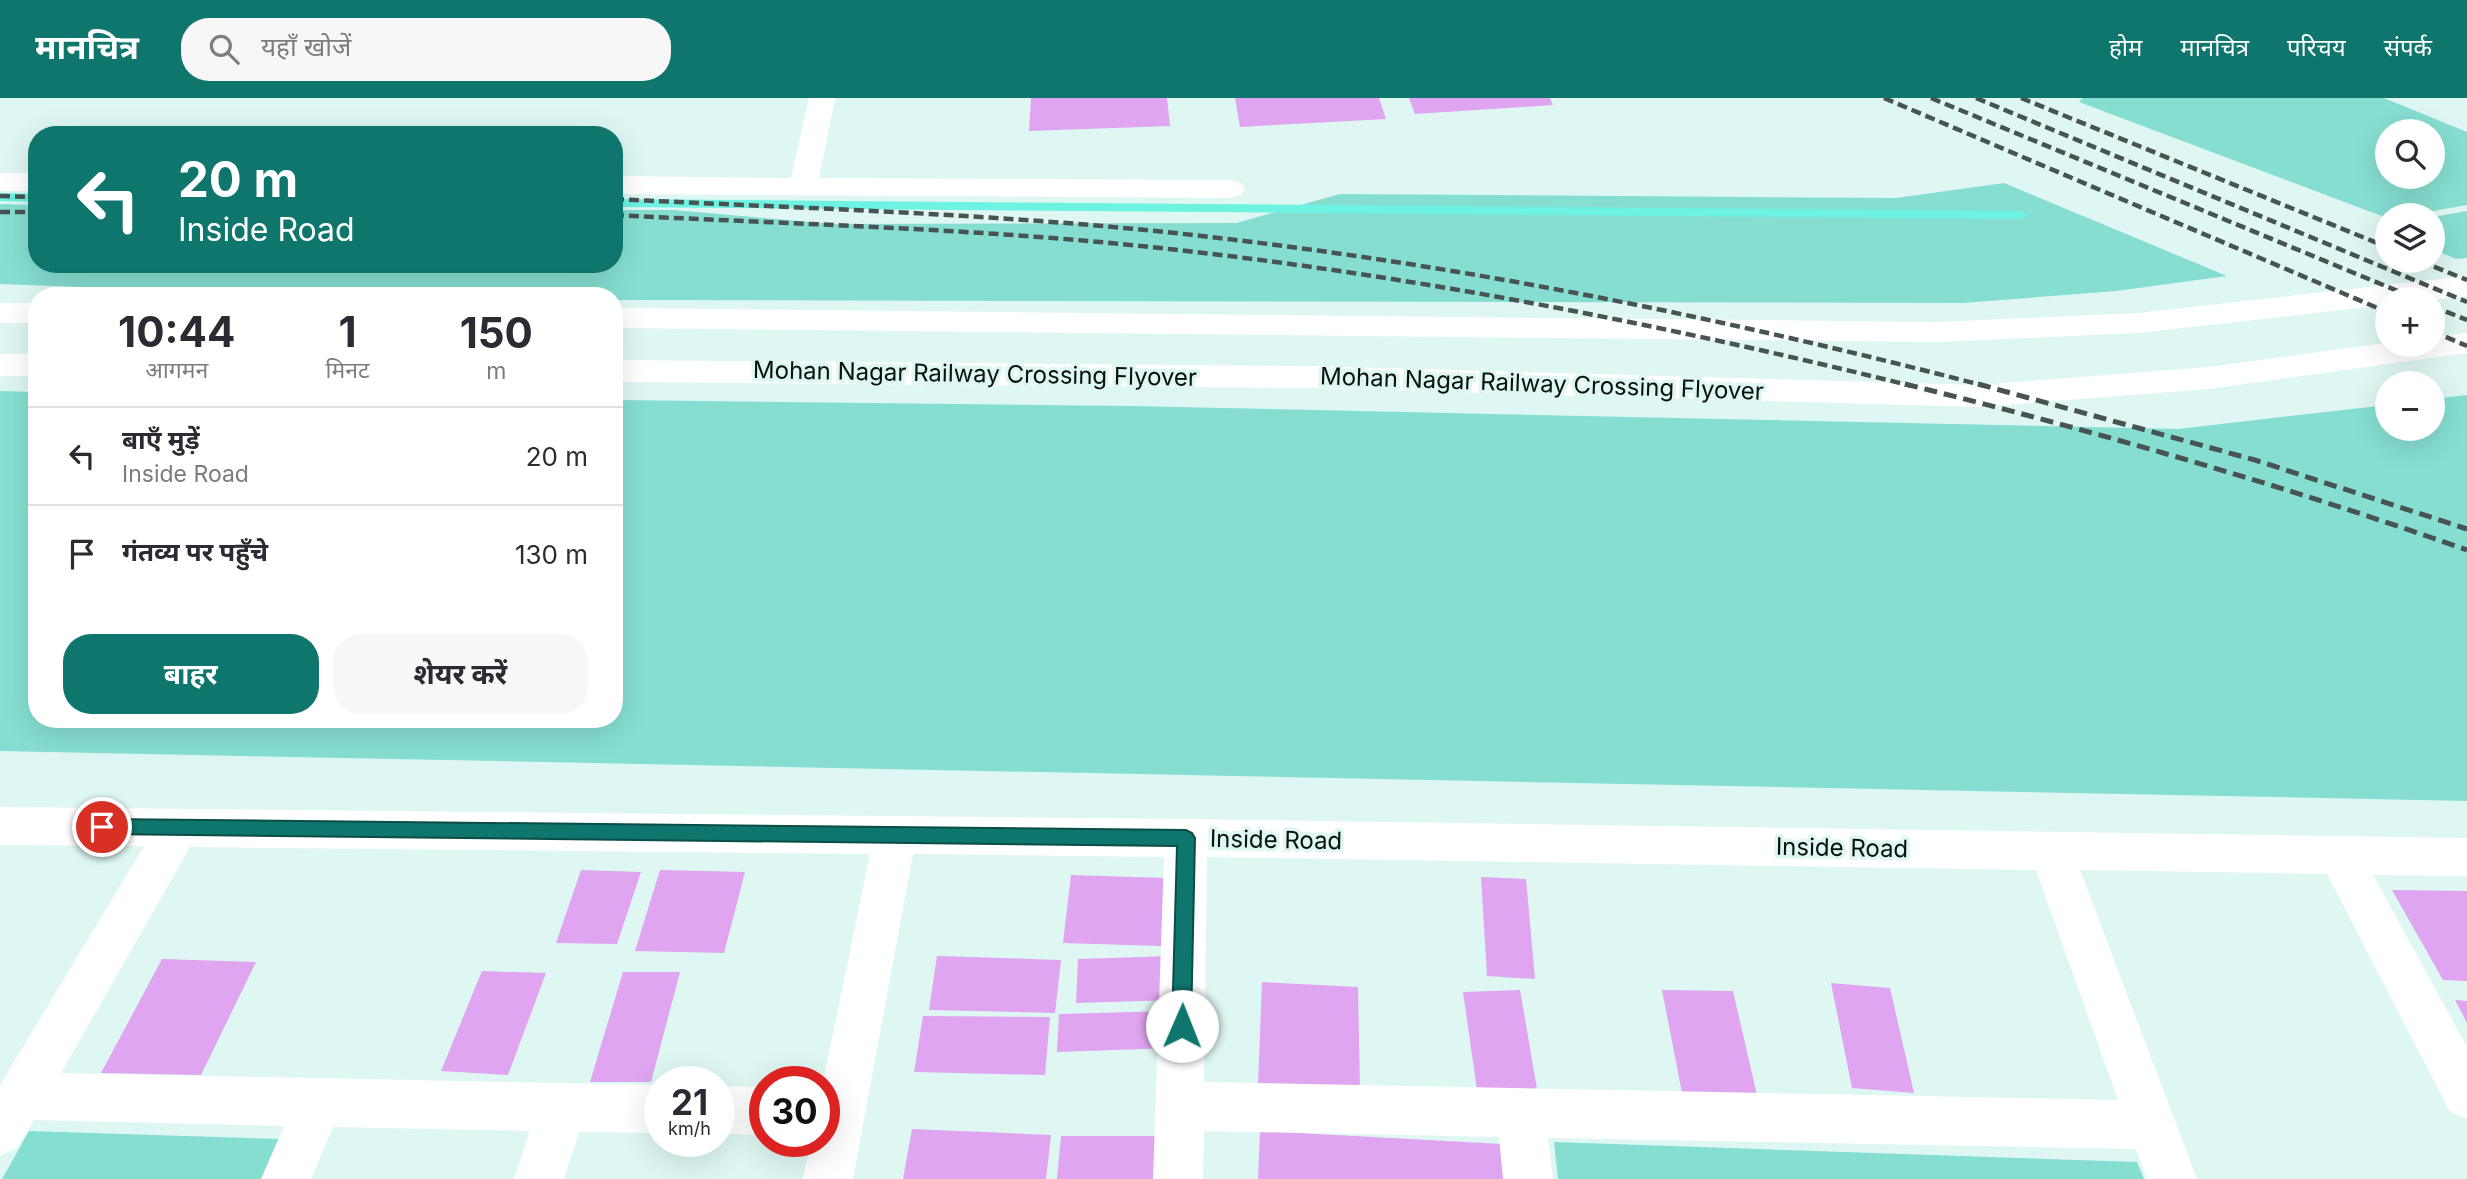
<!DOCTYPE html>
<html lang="hi">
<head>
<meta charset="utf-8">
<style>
  body { margin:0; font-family:Inter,"Noto Sans Devanagari",sans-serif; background:#f7f7f7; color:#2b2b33; height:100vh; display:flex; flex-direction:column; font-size:26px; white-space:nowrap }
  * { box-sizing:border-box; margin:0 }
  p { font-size:23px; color:#7c7c81 }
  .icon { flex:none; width:38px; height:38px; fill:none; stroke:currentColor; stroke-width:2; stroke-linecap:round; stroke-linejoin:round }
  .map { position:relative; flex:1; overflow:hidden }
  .side { position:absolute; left:28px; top:189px; width:595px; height:441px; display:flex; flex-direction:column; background:#fff; border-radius:28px; box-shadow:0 7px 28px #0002 }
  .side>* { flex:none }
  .guide { position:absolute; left:28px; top:28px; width:595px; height:147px; border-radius:28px; box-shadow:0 7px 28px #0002; background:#0f766e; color:#fff; overflow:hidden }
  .buttons { position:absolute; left:2375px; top:21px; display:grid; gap:14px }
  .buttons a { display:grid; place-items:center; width:70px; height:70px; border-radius:50%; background:#fff; box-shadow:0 7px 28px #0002; font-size:35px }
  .speed { position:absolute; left:644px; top:968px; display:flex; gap:14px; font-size:35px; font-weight:700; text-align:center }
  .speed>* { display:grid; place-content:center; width:91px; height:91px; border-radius:50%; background:#fff; box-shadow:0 7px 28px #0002; line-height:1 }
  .speed small { font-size:18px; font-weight:400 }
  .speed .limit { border:10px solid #d22; background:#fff; color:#111 }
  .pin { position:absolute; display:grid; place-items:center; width:60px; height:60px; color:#fff; margin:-30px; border:4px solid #fff; border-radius:50%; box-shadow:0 2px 7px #0007 }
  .me { position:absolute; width:77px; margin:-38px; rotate:1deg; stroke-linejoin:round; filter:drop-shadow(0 0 5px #0008) }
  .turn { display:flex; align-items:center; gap:24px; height:147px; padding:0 35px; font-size:32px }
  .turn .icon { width:91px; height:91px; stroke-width:2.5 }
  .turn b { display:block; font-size:49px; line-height:60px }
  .eta { display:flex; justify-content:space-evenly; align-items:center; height:119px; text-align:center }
  .eta b { font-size:42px; font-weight:700; line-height:49px }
  .cta { display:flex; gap:14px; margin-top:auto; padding:14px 35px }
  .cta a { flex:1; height:80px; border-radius:28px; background:#0f766e; color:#fff; font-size:28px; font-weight:700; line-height:80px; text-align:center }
  .cta a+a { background:#f7f7f7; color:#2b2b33 }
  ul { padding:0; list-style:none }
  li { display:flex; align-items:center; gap:21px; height:98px; padding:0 35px; border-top:2px solid #e1e1e2 }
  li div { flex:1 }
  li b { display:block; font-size:26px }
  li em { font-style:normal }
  header { display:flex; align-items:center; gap:42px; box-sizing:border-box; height:98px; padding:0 35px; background:#0f766e; color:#fff }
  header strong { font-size:33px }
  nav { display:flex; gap:38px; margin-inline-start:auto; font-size:24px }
  .search { width:490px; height:63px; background:#f7f7f7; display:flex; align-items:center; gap:18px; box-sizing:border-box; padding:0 24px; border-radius:28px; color:#7c7c81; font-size:26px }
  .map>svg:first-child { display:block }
  .green { fill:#86ded1; fill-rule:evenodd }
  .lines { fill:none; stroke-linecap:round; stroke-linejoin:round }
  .stream { fill:#6ef2e1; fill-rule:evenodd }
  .building { fill:#dfa5f0 }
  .minor { fill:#fff; fill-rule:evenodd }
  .major { fill:#fff; fill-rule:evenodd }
  .rail-far1 { stroke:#475452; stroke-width:4.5; stroke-dasharray:10 5; stroke-linecap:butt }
  .rail { stroke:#475452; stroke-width:5; stroke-dasharray:13 7; stroke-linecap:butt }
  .route { fill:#0f766e; stroke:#0a4d48; stroke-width:2 }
  .labels { text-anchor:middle; stroke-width:7; stroke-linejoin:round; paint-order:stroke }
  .street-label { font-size:24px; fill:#091210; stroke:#def7f3 }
</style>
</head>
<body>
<header>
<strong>मानचित्र</strong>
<div class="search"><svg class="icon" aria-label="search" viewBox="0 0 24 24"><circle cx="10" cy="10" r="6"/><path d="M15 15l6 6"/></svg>यहाँ खोजें</div>
<nav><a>होम</a><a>मानचित्र</a><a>परिचय</a><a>संपर्क</a></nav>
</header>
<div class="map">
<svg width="2467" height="1081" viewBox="0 0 2467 1081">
  <rect width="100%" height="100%" fill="#def7f3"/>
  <!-- green -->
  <path class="green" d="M 2083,0 L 2384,0 L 2467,34 L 2467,107 L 2410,117 L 2387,117 L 2387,120 L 2079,4 ZM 2387,33 L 2432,33 L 2432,79 L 2387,79 Z
    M 2004,85 L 2227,178 L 2116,193 L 1963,205 L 614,202 L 614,198 L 325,198 L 0,186 L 0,106 L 37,107 L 37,166 L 614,166 L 614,112 L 674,112 L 833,126 L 1236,125 L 1340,96 L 1896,100 Z
    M 2467,113 L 2467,160 L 2456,161 L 2433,151 L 2433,119 Z
    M 0,293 L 37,294 L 37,621 L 614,621 L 614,302 L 1130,308 L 2178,331 L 2387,307 L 2387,331 L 2432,331 L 2433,301 L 2467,297 L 2467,703 L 0,653 Z
    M 29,1033 L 281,1041 L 263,1081 L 2,1081 Z
    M 1554,1044 L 2137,1064 L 2144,1081 L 1558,1081 Z"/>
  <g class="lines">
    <!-- stream -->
    <path class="stream" d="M 0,95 L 37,96 L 37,104 L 0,103 Z
      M 614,101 L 2022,113 L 2028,117 L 2022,121 L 614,109 Z"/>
  </g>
  <!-- building -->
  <path class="building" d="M 1031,0 L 1167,0 L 1170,28 L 1029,33 Z
    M 1235,0 L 1379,0 L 1386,21 L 1240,29 Z
    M 1409,0 L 1550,0 L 1553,7 L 1415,16 Z
    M 581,772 L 641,774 L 617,846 L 556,845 Z
    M 660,772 L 745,774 L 724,855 L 635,853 Z
    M 1071,777 L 1166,780 L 1161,848 L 1063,845 Z
    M 1481,779 L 1526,781 L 1535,881 L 1487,878 Z
    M 2392,792 L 2467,793 L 2467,883 L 2443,882 Z
    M 937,858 L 1061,862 L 1055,915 L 929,912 Z
    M 1174,858 L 1176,902 L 1076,905 L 1078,861 Z
    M 162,861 L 256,864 L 201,977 L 101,975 Z
    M 482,873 L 546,875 L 508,977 L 441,973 Z
    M 623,874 L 680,874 L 651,984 L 590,984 Z
    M 1262,884 L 1358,889 L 1360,992 L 1258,987 Z
    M 1831,885 L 1890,890 L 1914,995 L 1852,990 Z
    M 1520,892 L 1537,991 L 1477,992 L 1463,894 Z
    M 1662,892 L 1733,893 L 1759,1006 L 1684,1005 Z
    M 2455,902 L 2467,903 L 2467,925 Z
    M 1170,913 L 1171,950 L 1057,954 L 1059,916 Z
    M 923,918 L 1050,919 L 1045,977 L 914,974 Z
    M 912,1031 L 1051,1037 L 1046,1081 L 903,1081 Z
    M 1260,1033 L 1521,1047 L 1524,1081 L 1258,1081 Z
    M 1061,1038 L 1172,1038 L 1171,1081 L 1057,1081 Z"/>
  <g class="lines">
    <!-- minor -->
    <path class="minor" d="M 809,0 L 835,0 L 819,80 L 1231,82 L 1241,85 L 1245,91 L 1241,97 L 1231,100 L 614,96 L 614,78 L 791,80 Z
      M 0,75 L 37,75 L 37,93 L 0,93 Z
      M 0,709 L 1186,721 L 2467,740 L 2467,778 L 2373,777 L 2467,949 L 2467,1021 L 2450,1014 L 2327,776 L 2080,772 L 2197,1081 L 2147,1081 L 2136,1051 L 1548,1040 L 1553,1081 L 1503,1081 L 1499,1039 L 1204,1033 L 1203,1081 L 1153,1081 L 1164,759 L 913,756 L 853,1081 L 803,1081 L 811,1043 L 824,1043 L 823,984 L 870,756 L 190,749 L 61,975 L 660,987 L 660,1035 L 579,1034 L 564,1081 L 514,1081 L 530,1033 L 333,1029 L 311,1081 L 261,1081 L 284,1028 L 34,1022 L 17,1050 L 0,1058 L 0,987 L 144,748 L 0,747 ZM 1207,759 L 2036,772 L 2118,1002 L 1204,984 Z
      M 719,988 L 765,989 L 765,1037 L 719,1036 Z"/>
    <!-- major -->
    <path class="major" d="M 2467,178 L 2467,198 L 2432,202 L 2387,201 L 2387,207 L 2138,235 L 1937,244 L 614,230 L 614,210 L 1937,224 L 2138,215 Z
      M 0,205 L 37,205 L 37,225 L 0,225 Z
      M 2467,235 L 2467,255 L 2209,291 L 1978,309 L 1313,290 L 614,284 L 614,262 L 1313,268 L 1978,287 L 2209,269 L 2387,245 L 2432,247 L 2432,239 Z
      M 0,256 L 37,256 L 37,278 L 0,278 Z"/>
    <!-- rail-far1 -->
    <path class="rail-far1" d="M 1884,0 L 2387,214
      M 1931,0 L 2417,201
      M 1976,0 L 2467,204
      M 2021,0 L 2387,149
      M 0,98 L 37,99
      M 614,101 C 816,111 1018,116 1219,140 C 1477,170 1733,222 1985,288
      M 0,114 L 37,114
      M 614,117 C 789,126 966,130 1141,148 C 1401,175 1658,225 1912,288
      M 2420,163 L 2467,182
      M 2432,208 L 2467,222
      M 2432,233 L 2467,248"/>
    <!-- rail -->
    <path class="rail" d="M 1905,286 C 2095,333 2283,387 2467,452
      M 1978,286 L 2255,362 L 2467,431"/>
  </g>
  <!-- route -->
  <path class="route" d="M 102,721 L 1186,732 L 1192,735 L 1195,740 L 1191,928 L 1188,934 L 1182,937 L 1175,934 L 1172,928 L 1177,748 L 102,736 L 96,734 L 93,729 L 96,723 Z"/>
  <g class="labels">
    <!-- street labels -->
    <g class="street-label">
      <text transform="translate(975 276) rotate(1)" y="8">Mohan Nagar Railway Crossing Flyover</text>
      <text transform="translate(1542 286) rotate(2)" y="8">Mohan Nagar Railway Crossing Flyover</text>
      <text transform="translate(1276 742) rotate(1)" y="8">Inside Road</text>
      <text transform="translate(1842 750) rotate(1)" y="8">Inside Road</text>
    </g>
  </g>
</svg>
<div class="buttons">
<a><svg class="icon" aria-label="search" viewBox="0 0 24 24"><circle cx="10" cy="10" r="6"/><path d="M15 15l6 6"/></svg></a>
<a><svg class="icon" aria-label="layers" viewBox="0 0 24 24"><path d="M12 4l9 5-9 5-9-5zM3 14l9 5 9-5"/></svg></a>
<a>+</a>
<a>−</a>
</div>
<div class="speed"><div>21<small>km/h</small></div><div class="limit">30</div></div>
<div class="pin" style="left:102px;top:729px;background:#d93025"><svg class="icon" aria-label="arrive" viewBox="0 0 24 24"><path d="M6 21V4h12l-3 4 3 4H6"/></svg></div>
<svg class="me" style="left:1182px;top:928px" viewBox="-20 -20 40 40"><circle r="19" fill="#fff"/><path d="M0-13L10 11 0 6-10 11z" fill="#0f766e"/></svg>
<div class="guide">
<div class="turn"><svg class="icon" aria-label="left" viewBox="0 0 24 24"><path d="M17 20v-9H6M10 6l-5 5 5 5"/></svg><div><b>20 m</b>Inside Road</div></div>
</div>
<section class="side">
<div class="eta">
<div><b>10:44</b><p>आगमन</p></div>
<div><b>1</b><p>मिनट</p></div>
<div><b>150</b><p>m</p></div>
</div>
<ul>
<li><svg class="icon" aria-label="left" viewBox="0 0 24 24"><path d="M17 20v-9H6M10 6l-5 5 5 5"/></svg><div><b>बाएँ मुड़ें</b><p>Inside Road</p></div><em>20 m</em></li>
<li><svg class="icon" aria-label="arrive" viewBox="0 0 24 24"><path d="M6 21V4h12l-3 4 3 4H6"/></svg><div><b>गंतव्य पर पहुँचे</b></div><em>130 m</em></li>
</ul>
<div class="cta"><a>बाहर</a><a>शेयर करें</a></div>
</section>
</div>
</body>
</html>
